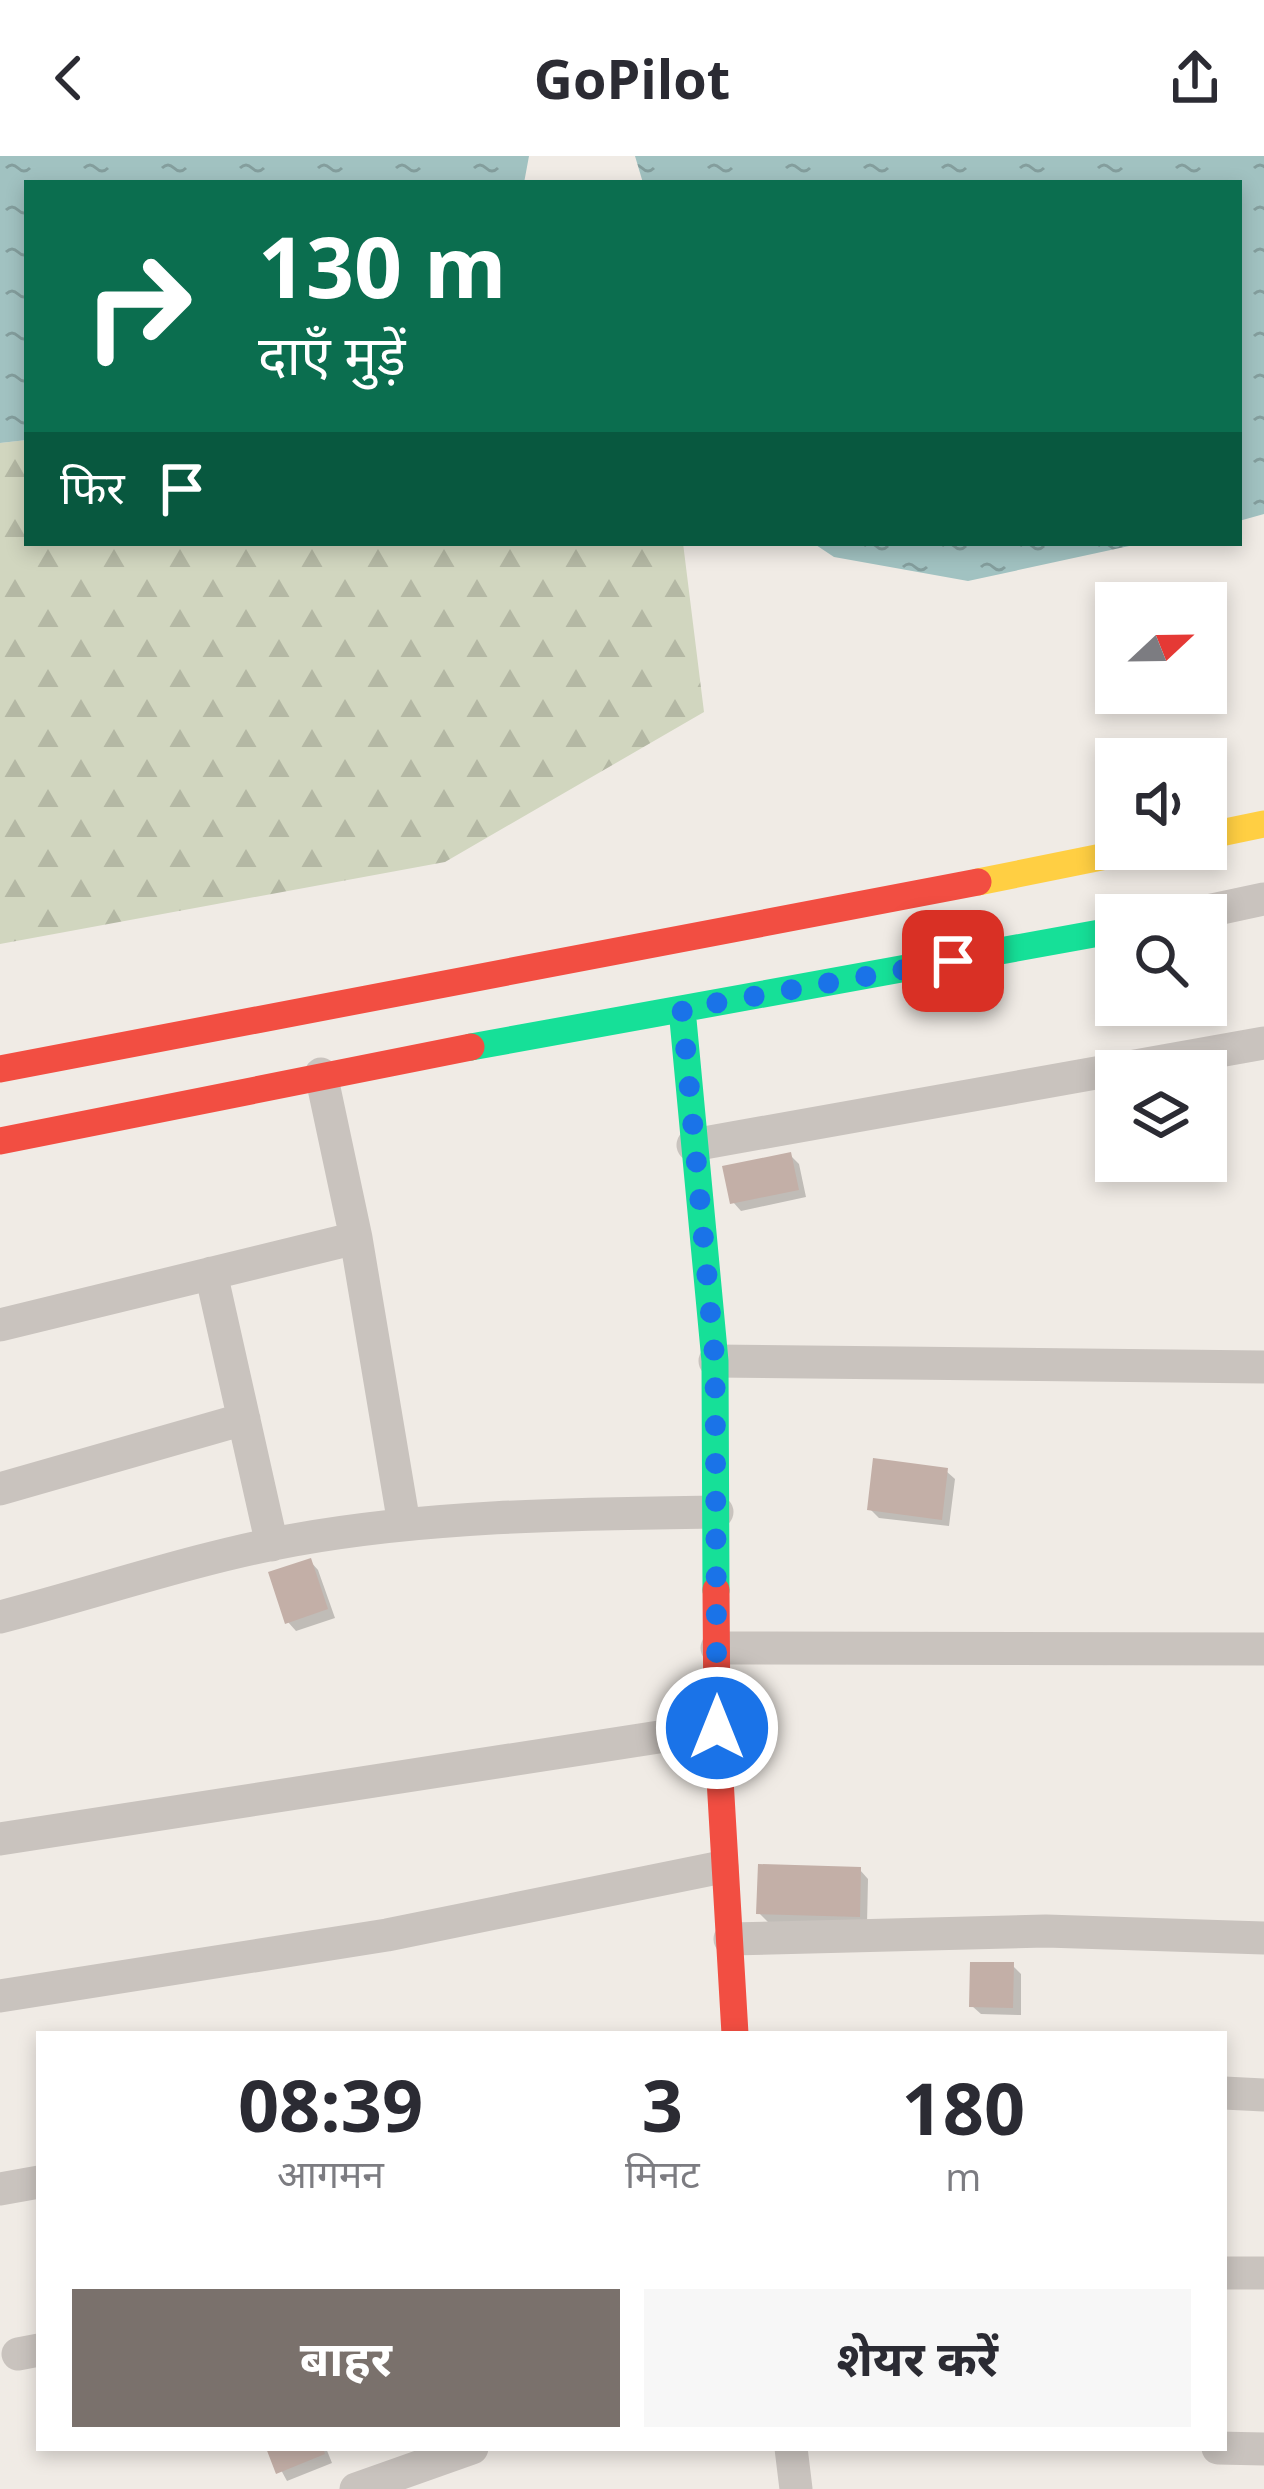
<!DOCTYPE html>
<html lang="hi">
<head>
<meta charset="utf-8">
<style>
  body { margin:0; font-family:"Open Sans","Noto Sans Devanagari",sans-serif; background:#f7f7f7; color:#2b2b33; height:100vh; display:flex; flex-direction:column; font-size:45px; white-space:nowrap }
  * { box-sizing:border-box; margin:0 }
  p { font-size:39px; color:#7c7c81 }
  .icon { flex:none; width:66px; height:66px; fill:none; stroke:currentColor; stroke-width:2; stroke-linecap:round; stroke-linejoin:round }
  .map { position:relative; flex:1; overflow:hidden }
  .drawer { position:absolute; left:36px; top:1875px; width:1191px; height:420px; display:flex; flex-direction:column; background:#fff; border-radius:0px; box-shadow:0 6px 18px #0003 }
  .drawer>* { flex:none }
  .banner { position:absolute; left:24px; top:24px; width:1218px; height:366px; border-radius:0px; box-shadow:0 6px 18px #0003; background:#0b6e4f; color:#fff; overflow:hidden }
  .needle { width:78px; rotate:68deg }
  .tools { position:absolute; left:1095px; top:426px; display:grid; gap:24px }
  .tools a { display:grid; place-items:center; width:132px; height:132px; border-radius:0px; background:#fff; box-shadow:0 6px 18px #0003; font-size:60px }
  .pin { position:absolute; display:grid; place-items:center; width:102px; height:102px; color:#fff; margin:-51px; border-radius:24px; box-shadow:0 6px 18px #0006 }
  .me { position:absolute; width:132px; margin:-66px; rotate:0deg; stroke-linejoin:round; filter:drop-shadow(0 0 9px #0008) }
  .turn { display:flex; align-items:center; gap:42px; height:252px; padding:0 36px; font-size:54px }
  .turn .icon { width:156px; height:156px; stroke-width:2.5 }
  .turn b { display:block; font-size:84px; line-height:102px }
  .then { display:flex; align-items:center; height:114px; padding:0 36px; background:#0003; gap:24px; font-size:45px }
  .eta { display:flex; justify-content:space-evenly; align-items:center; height:204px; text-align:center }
  .eta b { font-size:72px; font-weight:700; line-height:84px }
  .primary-button { display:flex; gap:24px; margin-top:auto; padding:24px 36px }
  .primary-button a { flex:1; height:138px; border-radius:0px; background:#7a716c; color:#fff; font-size:48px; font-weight:700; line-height:138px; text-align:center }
  .primary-button a+a { background:#f7f7f7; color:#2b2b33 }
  header { display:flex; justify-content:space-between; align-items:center; height:156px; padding:0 36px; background:#fff; font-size:54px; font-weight:700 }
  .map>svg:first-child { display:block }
  .forest { fill:url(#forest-firs) }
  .water { fill:url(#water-ripples) }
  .shadow { fill:#0003 }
  .building { fill:#c3afa7 }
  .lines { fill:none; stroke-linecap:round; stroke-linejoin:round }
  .street { stroke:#c9c3be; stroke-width:33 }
  .fast { stroke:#16e098; stroke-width:27 }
  .slow { stroke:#ffcf43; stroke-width:27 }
  .jam { stroke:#f24e42; stroke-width:27 }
  .route { stroke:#1a73e8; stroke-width:21; stroke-dasharray:0 37.8 }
</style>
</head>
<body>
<header><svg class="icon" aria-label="back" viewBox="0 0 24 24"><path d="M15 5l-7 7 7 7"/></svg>GoPilot<svg class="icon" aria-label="share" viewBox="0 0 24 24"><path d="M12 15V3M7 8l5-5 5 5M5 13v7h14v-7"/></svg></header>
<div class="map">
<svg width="1264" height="2333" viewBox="0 0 1264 2333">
  <defs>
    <pattern id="forest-firs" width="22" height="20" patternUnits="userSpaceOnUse" patternTransform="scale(3)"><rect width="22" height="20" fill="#d1d6bf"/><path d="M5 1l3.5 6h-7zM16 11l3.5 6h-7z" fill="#b4b8a4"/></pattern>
    <pattern id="water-ripples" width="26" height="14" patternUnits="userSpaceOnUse" patternTransform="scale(3)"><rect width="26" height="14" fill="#a1c2c1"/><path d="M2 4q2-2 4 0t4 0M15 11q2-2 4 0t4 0" fill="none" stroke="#849e9d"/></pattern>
  </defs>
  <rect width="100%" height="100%" fill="#f0ebe5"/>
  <!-- forest -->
  <path class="forest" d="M 27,284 L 27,387 L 683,387 L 704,556 L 445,706 L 0,788 L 0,287 Z"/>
  <!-- water -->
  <path class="water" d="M 0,0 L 529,0 L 524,27 L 27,27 L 27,284 L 0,287 Z
    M 635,0 L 1264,0 L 1264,358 L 1239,365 L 1239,27 L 643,27 Z
    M 813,387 L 1143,387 L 968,425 L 834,401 Z"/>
  <!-- shadow -->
  <path class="shadow" d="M 790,999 L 799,1008 L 806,1041 L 741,1055 L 733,1046 Z
    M 946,1315 L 955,1323 L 949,1370 L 879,1362 L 870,1353 Z
    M 310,1405 L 318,1414 L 335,1462 L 296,1475 L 288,1466 Z
    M 860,1714 L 868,1723 L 867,1768 L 768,1766 L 759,1757 Z
    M 1012,1809 L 1021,1818 L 1021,1859 L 981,1858 L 972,1850 Z
    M 269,2292 L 326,2292 L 332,2307 L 287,2325 Z"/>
  <!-- building -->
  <path class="building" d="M 791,996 L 799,1034 L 730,1048 L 722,1010 Z
    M 873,1302 L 948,1312 L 942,1364 L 867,1354 Z
    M 311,1402 L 328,1453 L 285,1468 L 268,1416 Z
    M 758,1708 L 861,1711 L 860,1761 L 756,1758 Z
    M 970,1806 L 1014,1806 L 1013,1852 L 969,1851 Z
    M 266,2292 L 323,2292 L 325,2298 L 276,2318 Z"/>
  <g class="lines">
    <!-- street -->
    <path class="street" d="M 1189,759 L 1264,743
      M 321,918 L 356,1082 L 404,1368
      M 693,989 L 1264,887
      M 211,1117 L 272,1389
      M 0,1169 L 356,1082
      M 715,1205 L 1264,1211
      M 0,1333 L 244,1263
      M 0,1461 C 97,1436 195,1402 294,1384 C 434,1359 575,1358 717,1356
      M 717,1492 L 1264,1493
      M 0,1683 L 717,1572
      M 730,1783 L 1046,1775 L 1264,1782
      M 0,1840 L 387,1779 L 722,1711
      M 1224,1937 L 1264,1939
      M 0,2033 L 39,2026
      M 1224,2117 L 1264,2117
      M 18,2198 L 39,2194
      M 791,2292 L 796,2333
      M 1218,2292 L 1264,2293
      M 356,2333 L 472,2292"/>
    <!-- fast -->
    <path class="fast" d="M 682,853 L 715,1205 L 716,1434
      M 471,891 L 1116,774"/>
    <!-- slow -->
    <path class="slow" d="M 1206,680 L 1264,668
      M 978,726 L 1141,693"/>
    <!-- jam -->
    <path class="jam" d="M 0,913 L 978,726
      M 0,985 L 471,891
      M 716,1434 L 717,1572 L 735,1878"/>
  </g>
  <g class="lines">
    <!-- route -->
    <path class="route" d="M 717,1572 L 715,1205 L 682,853 L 953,805"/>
  </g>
</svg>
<div class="tools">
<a><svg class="needle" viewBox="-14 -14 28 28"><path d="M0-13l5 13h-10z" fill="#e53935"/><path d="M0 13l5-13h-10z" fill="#7c7c81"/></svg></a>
<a><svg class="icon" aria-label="sound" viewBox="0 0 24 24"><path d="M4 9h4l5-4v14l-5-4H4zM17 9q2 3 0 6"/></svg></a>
<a><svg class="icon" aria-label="search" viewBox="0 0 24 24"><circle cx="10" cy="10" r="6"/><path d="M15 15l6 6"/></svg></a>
<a><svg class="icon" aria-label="layers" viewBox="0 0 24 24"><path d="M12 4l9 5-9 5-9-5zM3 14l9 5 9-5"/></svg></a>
</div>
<div class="pin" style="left:953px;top:805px;background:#d93025"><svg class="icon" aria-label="arrive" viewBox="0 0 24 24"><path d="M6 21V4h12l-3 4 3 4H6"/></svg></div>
<svg class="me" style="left:717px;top:1572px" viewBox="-20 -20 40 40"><circle r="17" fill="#1a73e8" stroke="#fff" stroke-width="3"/><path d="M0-11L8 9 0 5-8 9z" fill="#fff"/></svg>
<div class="banner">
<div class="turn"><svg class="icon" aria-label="right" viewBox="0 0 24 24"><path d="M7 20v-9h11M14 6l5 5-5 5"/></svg><div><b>130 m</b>दाएँ मुड़ें</div></div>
<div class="then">फिर<svg class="icon" aria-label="arrive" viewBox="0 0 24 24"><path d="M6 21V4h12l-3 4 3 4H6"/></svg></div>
</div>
<section class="drawer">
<div class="eta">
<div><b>08:39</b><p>आगमन</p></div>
<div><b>3</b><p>मिनट</p></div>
<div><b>180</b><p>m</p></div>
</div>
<div class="primary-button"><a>बाहर</a><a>शेयर करें</a></div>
</section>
</div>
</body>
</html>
